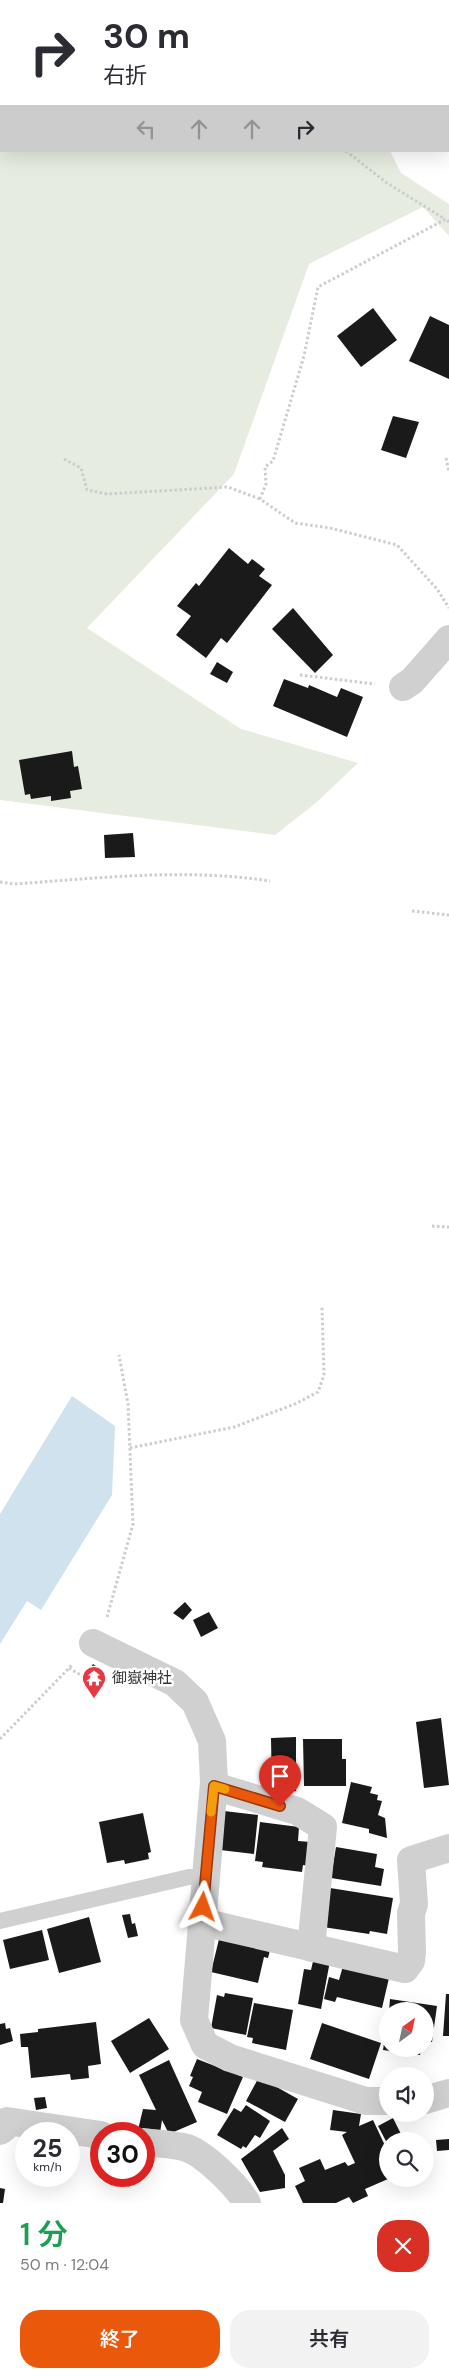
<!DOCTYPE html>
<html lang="ja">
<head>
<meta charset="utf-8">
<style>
  body { margin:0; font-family:"DM Sans","Noto Sans JP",sans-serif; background:#f2f2f3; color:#2b2b33; height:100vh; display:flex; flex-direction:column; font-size:19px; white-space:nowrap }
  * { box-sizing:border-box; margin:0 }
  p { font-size:16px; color:#7c7c81 }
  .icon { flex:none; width:28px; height:28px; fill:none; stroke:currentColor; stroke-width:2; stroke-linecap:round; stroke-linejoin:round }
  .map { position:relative; height:2203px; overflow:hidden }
  .side { display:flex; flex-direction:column; background:#fff; flex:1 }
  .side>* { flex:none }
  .top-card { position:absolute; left:0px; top:0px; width:450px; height:152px; box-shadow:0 5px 20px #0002; background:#fff; color:#2b2b33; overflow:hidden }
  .needle { width:32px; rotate:33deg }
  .fabs { position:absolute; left:379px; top:2002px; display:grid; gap:10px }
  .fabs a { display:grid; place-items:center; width:55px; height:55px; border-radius:50%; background:#fff; box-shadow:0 5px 20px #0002; font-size:25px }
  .speed { position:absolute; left:15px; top:2122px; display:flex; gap:10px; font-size:25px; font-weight:700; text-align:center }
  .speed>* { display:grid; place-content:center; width:65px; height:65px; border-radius:50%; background:#fff; box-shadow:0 5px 20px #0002; line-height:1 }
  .speed small { font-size:12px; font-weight:400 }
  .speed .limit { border:8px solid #d22; background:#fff; color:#111 }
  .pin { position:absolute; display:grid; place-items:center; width:42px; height:42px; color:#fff; margin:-51px -21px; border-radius:50% 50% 50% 0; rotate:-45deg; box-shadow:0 0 5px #0007 }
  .pin .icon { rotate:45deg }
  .me { position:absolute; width:55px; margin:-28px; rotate:4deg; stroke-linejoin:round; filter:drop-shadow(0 0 4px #0008) }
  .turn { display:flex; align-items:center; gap:18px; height:105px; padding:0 20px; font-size:22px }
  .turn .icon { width:65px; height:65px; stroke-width:2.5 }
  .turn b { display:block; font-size:35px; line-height:42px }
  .lanes { display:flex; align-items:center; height:48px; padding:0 20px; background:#0003; justify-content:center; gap:25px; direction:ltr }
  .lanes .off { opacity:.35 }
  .round { display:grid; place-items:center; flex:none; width:52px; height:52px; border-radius:20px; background:#f2f2f3 }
  .headline { display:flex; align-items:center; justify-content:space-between; height:85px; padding:0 20px }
  h1 { font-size:30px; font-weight:600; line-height:38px; color:#1e9e55 }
  .action { display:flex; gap:10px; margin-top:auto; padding:10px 20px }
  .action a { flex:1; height:58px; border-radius:20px; background:#ea580c; color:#fff; font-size:20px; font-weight:600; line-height:58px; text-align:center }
  .action a+a { background:#f2f2f3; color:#2b2b33 }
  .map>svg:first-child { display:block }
  .green { fill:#e6ecdf }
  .water { fill:#cfe2ee }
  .building { fill:#1a1a1a }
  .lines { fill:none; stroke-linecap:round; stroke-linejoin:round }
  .path { stroke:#cdcdcd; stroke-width:3; stroke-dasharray:2.5 2.5; stroke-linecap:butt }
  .lane { stroke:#d0d0d0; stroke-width:16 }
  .street { stroke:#d0d0d0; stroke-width:28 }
  .route-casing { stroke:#983908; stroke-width:12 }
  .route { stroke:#ea580c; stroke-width:9 }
  .slow { stroke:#f59e0b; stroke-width:9 }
  .labels { text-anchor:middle; stroke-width:5; stroke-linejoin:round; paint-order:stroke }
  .poi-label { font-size:15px; fill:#333; stroke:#fff; text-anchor:start }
</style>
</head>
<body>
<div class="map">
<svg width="449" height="2203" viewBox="0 0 449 2203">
  <rect width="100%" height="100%" fill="#fff"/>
  <!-- green -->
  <path class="green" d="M 0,0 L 360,0 L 1,1 L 1,151 L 390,151 L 401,173 L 449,204 L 449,236 L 423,207 L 309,264 L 234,474 L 87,628 L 241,729 L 358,763 L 317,802 L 275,835 L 0,800 Z"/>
  <!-- water -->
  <path class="water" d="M 72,1396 L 115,1426 L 112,1495 L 41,1610 L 27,1601 L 0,1644 L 0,1514 Z"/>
  <!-- building -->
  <path class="building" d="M 373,308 L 397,340 L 361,367 L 337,336 Z
    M 430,316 L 449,325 L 449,379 L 409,361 Z
    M 393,416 L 419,422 L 406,458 L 381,450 Z
    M 229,548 L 248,564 L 252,559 L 265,569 L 259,576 L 272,585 L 227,643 L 221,638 L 206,658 L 176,635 L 191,616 L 177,606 L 196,583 L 199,586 Z
    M 293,608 L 333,655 L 315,673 L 272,629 Z
    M 217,662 L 233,672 L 227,683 L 210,674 Z
    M 284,679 L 308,688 L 309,685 L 337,697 L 341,688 L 363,697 L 347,737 L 273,706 Z
    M 72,751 L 74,767 L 78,766 L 82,789 L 70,791 L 71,798 L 51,801 L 51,796 L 31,799 L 30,794 L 25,795 L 19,760 Z
    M 133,833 L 135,857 L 105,858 L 104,835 Z
    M 185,1602 L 192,1610 L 183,1620 L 173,1613 Z
    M 209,1612 L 218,1628 L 201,1637 L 193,1620 Z
    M 93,1664 L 100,1669 L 96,1676 L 88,1671 Z
    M 441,1718 L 449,1785 L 424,1788 L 416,1722 Z
    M 296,1737 L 296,1791 L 272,1791 L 271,1738 Z
    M 303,1739 L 342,1739 L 342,1759 L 346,1759 L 346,1786 L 304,1786 Z
    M 351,1782 L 372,1787 L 370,1793 L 378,1795 L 377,1800 L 382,1801 L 378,1815 L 385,1818 L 387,1838 L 369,1833 L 369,1829 L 342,1823 Z
    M 224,1811 L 258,1815 L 254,1854 L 220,1850 Z
    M 143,1813 L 151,1852 L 148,1853 L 149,1859 L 125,1864 L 124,1860 L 107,1863 L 99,1822 Z
    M 260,1822 L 299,1827 L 298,1841 L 311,1842 L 308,1866 L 303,1865 L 302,1872 L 262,1867 L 263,1862 L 255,1861 Z
    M 336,1847 L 377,1854 L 375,1867 L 384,1869 L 381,1886 L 331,1878 Z
    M 330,1888 L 393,1898 L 387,1934 L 370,1931 L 369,1934 L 323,1927 Z
    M 130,1914 L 132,1924 L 135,1923 L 138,1936 L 128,1938 L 122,1915 Z
    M 89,1917 L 101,1962 L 59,1973 L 47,1929 Z
    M 42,1930 L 49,1960 L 10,1969 L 3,1940 Z
    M 220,1935 L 271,1946 L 268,1958 L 264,1957 L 258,1983 L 211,1972 Z
    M 314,1957 L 330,1961 L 321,2009 L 298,2004 L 304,1969 L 311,1970 Z
    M 343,1966 L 389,1978 L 382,2008 L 337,1997 L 335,2002 L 324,1999 L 329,1977 L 339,1980 Z
    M 225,1993 L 253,1998 L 246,2035 L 211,2028 L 217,1995 L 224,1997 Z
    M 446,1994 L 449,1994 L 449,2036 L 443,2036 Z
    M 390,1999 L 437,2006 L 432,2042 L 425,2042 L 425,2011 L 389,2011 Z
    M 254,2003 L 293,2010 L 286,2050 L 252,2043 L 253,2038 L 247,2037 Z
    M 149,2018 L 169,2049 L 130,2073 L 111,2041 Z
    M 96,2022 L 101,2064 L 88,2066 L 89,2078 L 71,2080 L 70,2074 L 31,2078 L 28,2047 L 21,2047 L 20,2034 L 38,2032 L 38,2029 Z
    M 5,2023 L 6,2029 L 10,2028 L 13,2041 L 0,2045 L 0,2024 Z
    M 322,2023 L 381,2043 L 369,2079 L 310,2059 Z
    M 386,2030 L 388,2049 L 421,2049 L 420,2055 L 383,2050 Z
    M 197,2059 L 243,2077 L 227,2114 L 198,2102 L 202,2092 L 189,2086 L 193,2077 L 190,2076 Z
    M 169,2060 L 197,2122 L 169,2134 L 162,2120 L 160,2133 L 138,2130 L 143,2109 L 156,2110 L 139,2075 Z
    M 259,2077 L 298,2099 L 285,2122 L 246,2101 Z
    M 45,2097 L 47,2108 L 36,2110 L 34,2098 Z
    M 246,2105 L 270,2121 L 260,2138 L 255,2135 L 246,2148 L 243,2146 L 241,2149 L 217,2135 L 234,2108 L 241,2112 Z
    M 333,2110 L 361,2114 L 359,2126 L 373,2120 L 388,2152 L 388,2179 L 365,2189 L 368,2196 L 353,2203 L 349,2197 L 336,2203 L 303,2203 L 295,2186 L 305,2181 L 299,2168 L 320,2159 L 325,2170 L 345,2162 L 348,2166 L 355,2163 L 342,2135 L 347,2132 L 330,2130 Z
    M 393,2118 L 402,2136 L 388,2141 L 388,2145 L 378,2126 Z
    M 282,2128 L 289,2139 L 273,2151 L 285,2175 L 285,2188 L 260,2192 L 241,2159 Z
    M 449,2139 L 449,2150 L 437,2151 L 436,2140 Z
    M 0,2188 L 5,2189 L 3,2203 L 0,2203 Z"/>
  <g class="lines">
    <!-- path -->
    <path class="path" d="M 283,0 L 285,1
      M 346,151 L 387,183 L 445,219
      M 449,222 L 446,219 L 318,287 L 304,356 L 273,461 L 265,467 L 266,484 L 260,499 L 295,523 L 330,528 L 397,545 L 437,589 L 449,608
      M 446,458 L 449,472
      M 64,459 L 81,468 L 87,490 L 107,494 L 228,487 L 260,499
      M 300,675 L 375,684
      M 0,882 L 14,884 C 100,878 185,868 270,881
      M 412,911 L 449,915
      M 432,1226 L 449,1227
      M 130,1448 L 234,1427 L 295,1404 L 318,1392 L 324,1375 L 322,1307
      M 107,1617 L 133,1524 L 128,1404 L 119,1355
      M 69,1668 L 89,1680 L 92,1677
      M 0,1739 L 73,1664"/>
    <!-- lane -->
    <path class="lane" d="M 0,1921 L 189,1877 L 205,1877"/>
    <!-- street -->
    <path class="street" d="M 403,687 L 412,681 L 449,639
      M 93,1643 L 175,1683 L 195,1702 L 212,1741 L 214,1782 L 194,2020 L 205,2045 L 230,2058 L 366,2101 L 388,2101
      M 214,1786 L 297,1811 L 323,1827 L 311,1948
      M 202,1922 L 405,1969 L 411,1961 L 412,1952 L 411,1913 L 414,1904 L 411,1860 L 449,1848
      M 425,2100 L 449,2093
      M 0,2131 L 4,2128 L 7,2121 L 101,2135
      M 144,2142 C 157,2144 174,2144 187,2148 C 206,2155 237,2186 247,2203"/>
  </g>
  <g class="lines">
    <!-- route casing -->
    <g class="route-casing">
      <path id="route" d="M 203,1907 L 214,1786 L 280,1806"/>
    </g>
    <!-- route -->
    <use href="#route" class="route"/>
    <!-- slow -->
    <path class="slow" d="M 211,1812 L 214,1786 L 225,1789"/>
  </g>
  <!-- icons -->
  <defs>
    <g id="temple-pin" transform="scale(1.25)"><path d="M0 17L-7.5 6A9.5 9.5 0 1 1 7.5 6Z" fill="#e63946" stroke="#fff"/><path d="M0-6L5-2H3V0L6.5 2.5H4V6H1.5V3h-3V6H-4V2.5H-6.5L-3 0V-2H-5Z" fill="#fff"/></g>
  </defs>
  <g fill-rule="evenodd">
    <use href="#temple-pin" x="94" y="1678"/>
  </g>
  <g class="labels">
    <!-- poi labels -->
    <g class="poi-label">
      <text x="112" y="1683">御嶽神社</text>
    </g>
  </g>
</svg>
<div class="fabs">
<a><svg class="needle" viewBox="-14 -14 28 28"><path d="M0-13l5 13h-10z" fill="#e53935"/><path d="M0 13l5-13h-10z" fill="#7c7c81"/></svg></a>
<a><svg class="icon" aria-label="sound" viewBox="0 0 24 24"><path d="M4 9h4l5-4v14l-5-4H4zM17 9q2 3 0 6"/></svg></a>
<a><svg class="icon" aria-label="search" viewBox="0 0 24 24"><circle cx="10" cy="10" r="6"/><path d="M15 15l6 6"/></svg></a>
</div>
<div class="speed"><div>25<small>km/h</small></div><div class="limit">30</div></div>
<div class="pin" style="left:280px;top:1806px;background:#d93025"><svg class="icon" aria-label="arrive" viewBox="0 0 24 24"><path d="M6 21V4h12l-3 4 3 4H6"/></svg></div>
<svg class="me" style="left:203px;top:1907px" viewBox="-20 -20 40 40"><path d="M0-17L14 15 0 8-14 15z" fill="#ea580c" stroke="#fff" stroke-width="4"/></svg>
<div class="top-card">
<div class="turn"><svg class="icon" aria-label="right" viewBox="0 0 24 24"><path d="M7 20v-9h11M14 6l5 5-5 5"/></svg><div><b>30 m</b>右折</div></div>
<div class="lanes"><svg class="icon off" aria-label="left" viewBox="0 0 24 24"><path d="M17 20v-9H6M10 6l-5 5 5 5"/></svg><svg class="icon off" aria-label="ahead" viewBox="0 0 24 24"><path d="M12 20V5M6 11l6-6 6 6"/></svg><svg class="icon off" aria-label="ahead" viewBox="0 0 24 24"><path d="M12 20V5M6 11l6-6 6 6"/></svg><svg class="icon" aria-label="right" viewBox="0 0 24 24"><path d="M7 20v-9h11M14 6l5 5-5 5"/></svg></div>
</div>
</div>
<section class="side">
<div class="headline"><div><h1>1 分</h1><p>50 m · 12:04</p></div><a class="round" style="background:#d93025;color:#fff"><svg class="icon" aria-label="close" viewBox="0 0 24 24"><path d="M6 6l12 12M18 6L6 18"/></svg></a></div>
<div class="action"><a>終了</a><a>共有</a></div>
</section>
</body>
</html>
